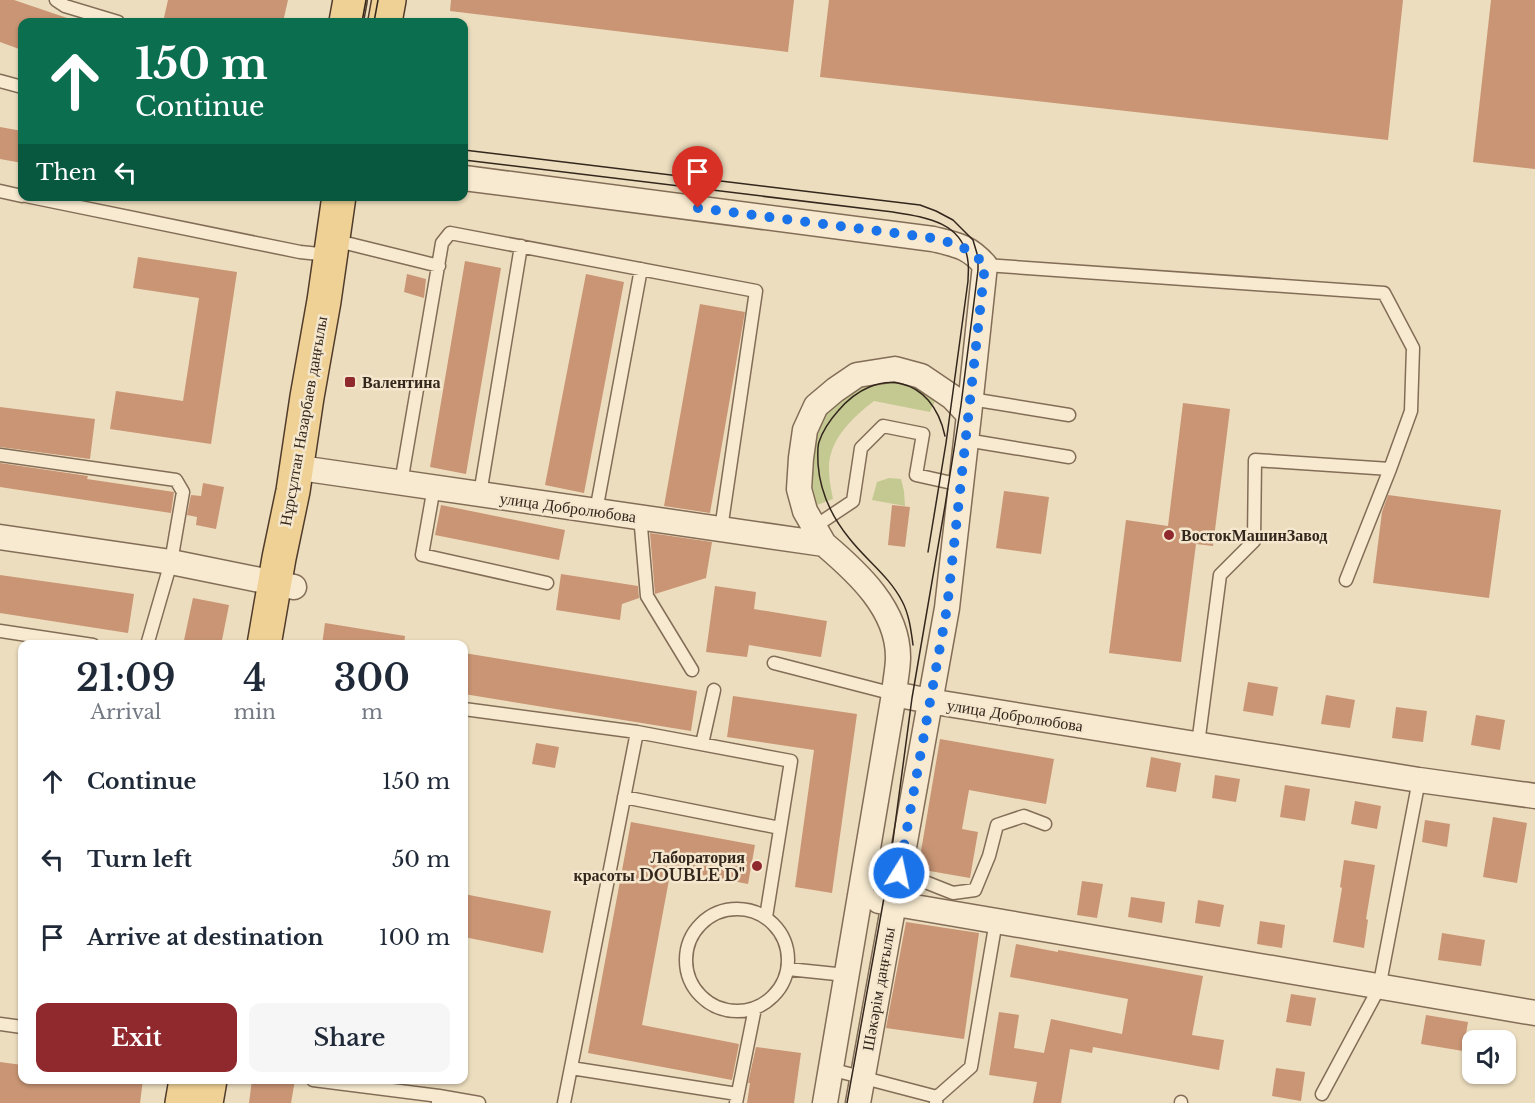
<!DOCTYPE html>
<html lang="en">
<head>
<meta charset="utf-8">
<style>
  body { margin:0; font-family:"Libre Baskerville",serif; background:#f6f6f7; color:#1f2937; height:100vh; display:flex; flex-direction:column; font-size:22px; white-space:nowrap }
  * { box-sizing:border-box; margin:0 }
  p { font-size:20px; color:#747a83 }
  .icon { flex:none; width:33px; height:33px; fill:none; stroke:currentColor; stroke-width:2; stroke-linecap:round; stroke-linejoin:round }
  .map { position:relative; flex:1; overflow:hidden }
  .details { position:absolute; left:18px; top:640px; width:450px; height:444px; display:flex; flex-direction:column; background:#fff; border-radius:12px; box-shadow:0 2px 4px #0004 }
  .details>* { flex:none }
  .top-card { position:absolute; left:18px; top:18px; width:450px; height:183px; border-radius:12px; box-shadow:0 2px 4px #0004; background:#0b6e4f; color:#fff; overflow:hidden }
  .fabs { position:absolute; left:1462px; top:1030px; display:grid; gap:12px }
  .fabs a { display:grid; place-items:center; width:54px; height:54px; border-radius:12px; background:#fff; box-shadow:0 2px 4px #0004; font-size:30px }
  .pin { position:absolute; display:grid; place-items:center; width:51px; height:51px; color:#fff; margin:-62px -26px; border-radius:50% 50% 50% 0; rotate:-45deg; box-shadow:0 0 6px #0007 }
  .pin .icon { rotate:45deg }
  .me { position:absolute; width:66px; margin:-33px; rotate:10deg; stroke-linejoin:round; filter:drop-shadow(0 0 4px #0008) }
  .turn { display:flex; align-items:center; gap:21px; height:126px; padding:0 18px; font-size:27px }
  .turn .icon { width:78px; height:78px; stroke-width:2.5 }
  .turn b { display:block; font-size:42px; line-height:51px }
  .then { display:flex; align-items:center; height:57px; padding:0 18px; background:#0003; gap:12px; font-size:22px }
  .eta { display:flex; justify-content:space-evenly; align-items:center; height:102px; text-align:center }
  .eta b { font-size:36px; font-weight:600; line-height:42px }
  .action { display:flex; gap:12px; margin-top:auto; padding:12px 18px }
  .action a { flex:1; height:69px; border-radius:12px; background:#90292d; color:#fff; font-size:24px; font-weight:600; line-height:69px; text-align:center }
  .action a+a { background:#f6f6f7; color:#1f2937 }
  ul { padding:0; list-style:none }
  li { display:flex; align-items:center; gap:18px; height:78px; padding:0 18px }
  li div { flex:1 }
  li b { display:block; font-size:22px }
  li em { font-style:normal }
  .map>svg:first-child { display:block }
  .green { fill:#c4c992 }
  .building { fill:#c99574 }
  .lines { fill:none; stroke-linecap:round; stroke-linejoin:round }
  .service-casing { stroke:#836d57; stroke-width:15 }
  .minor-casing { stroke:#836d57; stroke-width:27 }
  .primary-casing { stroke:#513c2c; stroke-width:36 }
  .service { stroke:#f7ead0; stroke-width:12 }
  .minor { stroke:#f7ead0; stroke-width:24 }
  .primary { stroke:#efd195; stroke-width:33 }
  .tram { stroke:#33261c; stroke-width:1.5 }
  .route { stroke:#1a73e8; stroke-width:10; stroke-dasharray:0 18 }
  .poi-dot { fill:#90292d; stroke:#f4e7cd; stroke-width:2 }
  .labels { text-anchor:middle; stroke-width:5; stroke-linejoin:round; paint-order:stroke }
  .poi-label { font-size:16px; font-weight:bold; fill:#33261c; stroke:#f4e7cd; text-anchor:start }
  .street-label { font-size:16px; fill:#33261c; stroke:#f4e7cd }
</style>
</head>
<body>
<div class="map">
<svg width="1535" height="1103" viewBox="0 0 1535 1103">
  <rect width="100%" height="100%" fill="#ecddbe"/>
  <!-- green -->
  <path class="green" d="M 874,378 L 901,379 L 936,399 L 930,412 L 874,401 C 852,418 828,440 829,470 C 829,479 831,489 833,499 L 817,505 C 809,480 805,450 816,426 C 818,422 822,418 825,415 C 840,399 855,389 874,378 Z
    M 889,478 L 901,479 L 904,491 L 905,506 L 872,500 L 877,482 Z"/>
  <!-- building -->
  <path class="building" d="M 0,0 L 14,0 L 73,20 L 72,22 L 22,22 L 22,50 L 0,42 Z
    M 168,0 L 288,0 L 283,22 L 163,22 Z
    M 451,0 L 794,0 L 788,52 L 450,11 Z
    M 829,0 L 1403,0 L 1388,140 L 820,77 Z
    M 1491,0 L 1535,0 L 1535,169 L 1473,162 Z
    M 0,127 L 22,131 L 22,163 L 0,159 Z
    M 138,257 L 237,272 L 211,444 L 110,429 L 116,391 L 183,401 L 199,298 L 133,288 Z
    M 465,261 L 501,268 L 466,474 L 430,467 Z
    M 407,274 L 426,279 L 424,298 L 404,292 Z
    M 586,274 L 624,282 L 584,493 L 545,485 Z
    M 700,304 L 745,312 L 710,513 L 664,506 Z
    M 1183,403 L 1230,409 L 1213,546 L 1196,544 L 1181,662 L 1109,653 L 1126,520 L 1168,526 Z
    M 0,407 L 95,419 L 90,459 L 0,447 Z
    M 0,463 L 88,476 L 87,479 L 174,492 L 171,513 L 0,487 Z
    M 203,483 L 224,487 L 216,529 L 196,525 L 197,517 L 187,515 L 191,495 L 201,496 Z
    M 1004,491 L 1049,497 L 1041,554 L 996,548 Z
    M 1388,495 L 1501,510 L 1489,598 L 1373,583 L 1382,512 Z
    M 441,505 L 565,530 L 559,560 L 435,535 Z
    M 892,505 L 910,507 L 905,547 L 888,545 Z
    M 650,533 L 712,542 L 706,578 L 655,594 Z
    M 561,574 L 638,586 L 639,598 L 622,604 L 620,620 L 556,610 Z
    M 0,575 L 134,594 L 128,633 L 0,613 Z
    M 715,586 L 756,592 L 754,609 L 827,621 L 821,657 L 749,645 L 747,657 L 706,652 Z
    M 193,598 L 229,605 L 221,645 L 183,645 Z
    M 325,623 L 405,636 L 404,645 L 322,645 Z
    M 464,653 L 697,691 L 691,731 L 464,694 Z
    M 1248,682 L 1278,687 L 1273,716 L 1243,711 Z
    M 1326,695 L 1355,700 L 1350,728 L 1321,724 Z
    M 733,696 L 857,714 L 832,893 L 795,887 L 814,750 L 727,737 Z
    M 1396,707 L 1427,711 L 1423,742 L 1392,738 Z
    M 1476,715 L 1505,720 L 1500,750 L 1471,745 Z
    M 940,739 L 1054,759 L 1046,804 L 969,790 L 962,829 L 978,832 L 970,878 L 918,869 Z
    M 536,743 L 559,747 L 555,768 L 532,764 Z
    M 1151,757 L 1181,763 L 1176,792 L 1146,787 Z
    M 1215,775 L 1240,779 L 1236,802 L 1212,798 Z
    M 1285,785 L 1310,789 L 1305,821 L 1280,817 Z
    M 1355,801 L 1381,806 L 1377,829 L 1351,824 Z
    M 1493,817 L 1527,823 L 1517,883 L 1483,877 Z
    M 1425,820 L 1450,824 L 1447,847 L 1422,842 Z
    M 631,822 L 755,845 L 748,884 L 671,869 L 642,1025 L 739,1044 L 732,1080 L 588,1053 Z
    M 1344,860 L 1375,865 L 1366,919 L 1368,920 L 1364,948 L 1333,942 L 1342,888 L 1340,887 Z
    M 1082,881 L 1103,884 L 1097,918 L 1077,915 Z
    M 464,894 L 551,911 L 543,953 L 464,937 Z
    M 1131,897 L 1165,902 L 1162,923 L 1128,917 Z
    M 1198,900 L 1224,905 L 1220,927 L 1195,923 Z
    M 1260,921 L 1285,925 L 1282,948 L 1257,944 Z
    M 906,922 L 979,933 L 964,1039 L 886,1028 Z
    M 1442,933 L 1485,940 L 1481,966 L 1438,960 Z
    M 1016,944 L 1058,952 L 1058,950 L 1203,976 L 1192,1035 L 1224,1040 L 1219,1070 L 1093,1047 L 1092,1053 L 1070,1049 L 1061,1103 L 1033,1103 L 1037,1082 L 989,1075 L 999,1012 L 1019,1015 L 1014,1048 L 1044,1053 L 1051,1019 L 1122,1034 L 1128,999 L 1010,977 Z
    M 1291,994 L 1316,998 L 1311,1026 L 1286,1022 Z
    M 1426,1015 L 1468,1022 L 1463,1051 L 1421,1044 Z
    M 756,1047 L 801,1053 L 794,1103 L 747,1103 L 750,1083 L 748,1083 Z
    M 0,1062 L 22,1065 L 22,1080 L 143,1080 L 140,1103 L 0,1103 Z
    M 1276,1068 L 1305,1072 L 1301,1101 L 1272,1096 Z
    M 252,1080 L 295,1080 L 291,1103 L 249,1103 Z"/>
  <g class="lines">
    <!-- service casing -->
    <g class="service-casing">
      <path id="service" d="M 56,0 L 65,6 L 118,22
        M 0,81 L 22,87
        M 0,191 L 22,196
        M 26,196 L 300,252 L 329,255
        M 350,244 L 439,266
        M 985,265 L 1384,293 L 1413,348 L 1411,411 L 1390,469
        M 971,399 L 1069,415
        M 966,440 L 1069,457
        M 0,455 L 176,480 L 183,492 L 171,562 L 147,645
        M 401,483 L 442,243 L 450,233 L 756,291 L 721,529
        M 434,487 L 422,555 L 547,583
        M 480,494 L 521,246
        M 596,511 L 641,269
        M 641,527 L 647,596 L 692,670
        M 814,527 L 853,501 L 861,448 L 883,426 L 923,434 L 916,475 L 961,485
        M 0,631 L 93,645
        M 774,663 L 894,694
        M 464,709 L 637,732
        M 702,744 L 714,690
        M 1198,744 L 1220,575 L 1254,541 L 1255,460 L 1390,469 L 1346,580
        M 624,797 L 780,828
        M 865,865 L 881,867 L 905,874 L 953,893 L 975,890 L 989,856 L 997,825 L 1024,816 L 1045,824
        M686 960a51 51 0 1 1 102 0a51 51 0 1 1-102 0Z
        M 788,969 L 846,975
        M 0,1024 L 22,1027
        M 571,1068 L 737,1094
        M 830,1069 L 937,1097 L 936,1103
        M 313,1080 L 439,1096
        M 1322,1094 L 1379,988 L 1419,780
        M 937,1097 L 971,1067 L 996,921
        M 438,1102 L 439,1096 L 479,1103
        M 1181,1102 L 1181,1103
        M 564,1103 L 637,732 L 791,761 L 766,917
        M 736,1103 L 755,1008"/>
    </g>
    <!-- minor casing -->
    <g class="minor-casing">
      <path id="minor" d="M 464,178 L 933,239 C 957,245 968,246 985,265 L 969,415
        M 314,470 L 824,544 C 857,572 898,609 898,657 C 898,669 895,681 894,694 L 825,1103
        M 0,537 L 171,562 L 294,587
        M 824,544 L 805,511 L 799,489 L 801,458 L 805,430 L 816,406 L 835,390 L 857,375 L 895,369 L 921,376 L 952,397 L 969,415 L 947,608 L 858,1103
        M 894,694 L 935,702 L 1419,780 L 1535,796
        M 879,901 L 1535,1013"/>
    </g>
    <!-- primary casing -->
    <g class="primary-casing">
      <path id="primary" d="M 346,22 L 350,0
        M 385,22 L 389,0
        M 264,645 L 279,558 L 293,491 L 307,397 L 324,301 L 339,196
        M 182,1103 L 186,1080
        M 206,1103 L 210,1080"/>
    </g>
    <!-- service -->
    <use href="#service" class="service"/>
    <!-- minor -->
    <use href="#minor" class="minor"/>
    <!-- primary -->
    <use href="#primary" class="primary"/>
    <!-- tram -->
    <path class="tram" d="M 362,22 L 366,0
      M 374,22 L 378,0
      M 464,150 L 920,205 L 936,211 L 953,220 L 973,240 L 978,257 L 978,270 L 961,405 L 945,506 L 912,698 L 889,870 L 847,1103
      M 464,160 L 893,212 C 925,217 964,222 968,262 C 969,268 968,275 968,281 L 946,443 L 928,552
      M 913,645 C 911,630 909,614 902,601 C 889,576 866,560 849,538 C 832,517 820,492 818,464 C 818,457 817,448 819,442 C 823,430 830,420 838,411 C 877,365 932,376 945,436"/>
  </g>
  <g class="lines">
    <!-- route -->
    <path class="route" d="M 698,208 L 933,238 C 958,245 967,246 985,265 L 947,608 L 899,873"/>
  </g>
  <!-- markers -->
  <g class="poi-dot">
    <rect x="344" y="376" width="12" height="12" rx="3"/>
    <circle cx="1169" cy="535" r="6"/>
    <circle cx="757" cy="866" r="6"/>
  </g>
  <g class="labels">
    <!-- poi labels -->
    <g class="poi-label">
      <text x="362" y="388">Валентина</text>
      <text x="1181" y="541">ВостокМашинЗавод</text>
      <text x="745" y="863" text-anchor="end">Лаборатория<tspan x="745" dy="18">красоты DOUBLE D"</tspan></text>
    </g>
    <!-- street labels -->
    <g class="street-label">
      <text transform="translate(303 421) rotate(-80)" y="6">Нұрсұлтан Назарбаев даңғылы</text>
      <text transform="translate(568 507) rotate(8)" y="6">улица Добролюбова</text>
      <text transform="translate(1015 715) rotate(9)" y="6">улица Добролюбова</text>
      <text transform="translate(878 989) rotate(-80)" y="6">Шәкәрім даңғылы</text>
    </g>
  </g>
</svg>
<div class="fabs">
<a><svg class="icon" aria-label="sound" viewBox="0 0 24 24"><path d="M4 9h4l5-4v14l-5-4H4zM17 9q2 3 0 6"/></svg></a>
</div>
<div class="pin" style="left:698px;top:208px;background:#d93025"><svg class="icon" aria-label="arrive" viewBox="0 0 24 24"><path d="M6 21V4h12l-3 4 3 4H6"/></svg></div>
<svg class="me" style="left:899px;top:873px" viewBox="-20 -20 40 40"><circle r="17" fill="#1a73e8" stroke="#fff" stroke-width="3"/><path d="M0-11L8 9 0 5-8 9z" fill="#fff"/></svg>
<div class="top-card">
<div class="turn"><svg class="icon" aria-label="ahead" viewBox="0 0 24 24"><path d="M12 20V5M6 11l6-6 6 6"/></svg><div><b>150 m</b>Continue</div></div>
<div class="then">Then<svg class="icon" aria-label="left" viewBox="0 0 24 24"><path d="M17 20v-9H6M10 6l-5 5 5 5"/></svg></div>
</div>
<section class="details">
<div class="eta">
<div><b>21:09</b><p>Arrival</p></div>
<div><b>4</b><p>min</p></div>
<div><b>300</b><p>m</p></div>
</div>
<ul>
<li><svg class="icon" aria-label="ahead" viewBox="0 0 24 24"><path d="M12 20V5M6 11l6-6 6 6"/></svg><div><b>Continue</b></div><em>150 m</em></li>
<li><svg class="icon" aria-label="left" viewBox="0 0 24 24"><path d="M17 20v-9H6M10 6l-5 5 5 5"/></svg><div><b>Turn left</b></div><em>50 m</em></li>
<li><svg class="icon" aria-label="arrive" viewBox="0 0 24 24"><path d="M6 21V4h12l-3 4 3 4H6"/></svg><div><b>Arrive at destination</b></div><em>100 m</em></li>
</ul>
<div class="action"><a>Exit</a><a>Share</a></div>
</section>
</div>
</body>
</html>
